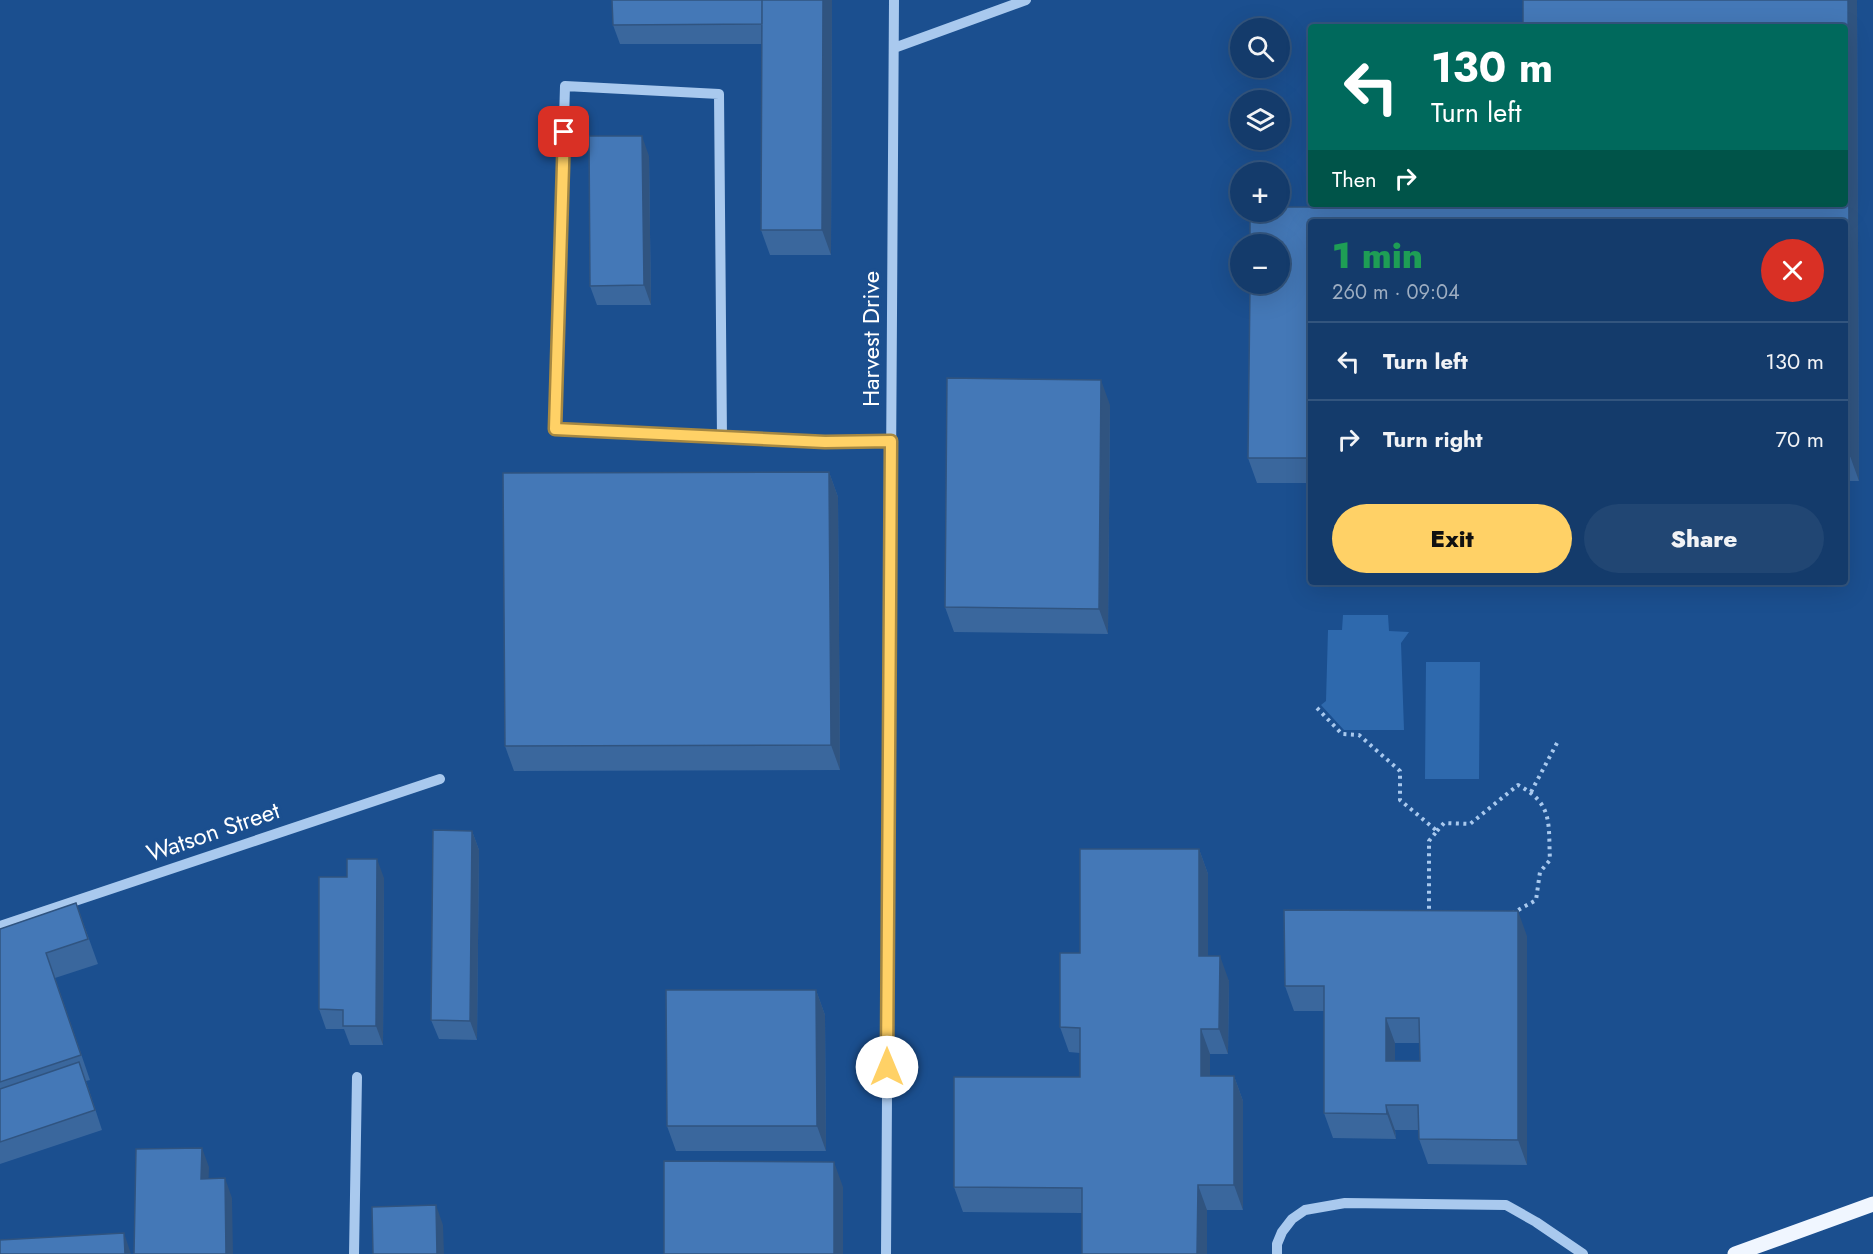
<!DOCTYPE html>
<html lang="en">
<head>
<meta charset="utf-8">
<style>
  body { margin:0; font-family:Jost,sans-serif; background:#214673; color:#f1f3f6; height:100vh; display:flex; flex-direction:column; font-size:22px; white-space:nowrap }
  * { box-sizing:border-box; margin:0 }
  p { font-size:20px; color:#9dadc1 }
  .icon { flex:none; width:33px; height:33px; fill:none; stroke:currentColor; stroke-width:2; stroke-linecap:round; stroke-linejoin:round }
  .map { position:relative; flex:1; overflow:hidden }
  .drawer { position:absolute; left:1308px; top:219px; width:540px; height:366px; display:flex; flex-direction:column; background:#143b6b; border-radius:6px; box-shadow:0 6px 24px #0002,0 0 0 2px #33557e }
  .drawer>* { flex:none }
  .hud { position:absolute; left:1308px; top:24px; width:540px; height:183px; border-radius:6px; box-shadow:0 6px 24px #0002,0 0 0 2px #33557e; background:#00695c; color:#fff; overflow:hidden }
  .tools { position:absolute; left:1230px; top:18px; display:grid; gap:12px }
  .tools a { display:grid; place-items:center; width:60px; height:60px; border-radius:50%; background:#143b6b; box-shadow:0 6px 24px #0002,0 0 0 2px #33557e; font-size:30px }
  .pin { position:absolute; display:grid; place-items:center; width:51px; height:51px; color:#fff; margin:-26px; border-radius:12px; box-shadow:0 3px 9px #0006 }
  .me { position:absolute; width:66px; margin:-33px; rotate:0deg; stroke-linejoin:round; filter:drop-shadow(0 0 4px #0008) }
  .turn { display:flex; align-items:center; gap:21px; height:126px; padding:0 24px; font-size:27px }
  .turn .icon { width:78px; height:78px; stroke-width:2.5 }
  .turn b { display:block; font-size:42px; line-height:51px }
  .then { display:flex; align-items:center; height:57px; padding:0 24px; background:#0003; gap:12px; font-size:22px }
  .round { display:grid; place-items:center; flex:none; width:63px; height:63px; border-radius:32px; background:#214673 }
  .overview { display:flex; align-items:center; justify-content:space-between; height:102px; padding:0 24px }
  h1 { font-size:36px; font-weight:800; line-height:45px; color:#1e9e55 }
  .primary-button { display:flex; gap:12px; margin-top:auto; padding:12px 24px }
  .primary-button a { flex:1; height:69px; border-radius:36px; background:#ffd166; color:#111; font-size:24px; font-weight:800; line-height:69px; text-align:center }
  .primary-button a+a { background:#214673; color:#f1f3f6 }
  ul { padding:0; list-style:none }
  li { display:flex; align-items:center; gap:18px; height:78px; padding:0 24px; border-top:2px solid #33557e }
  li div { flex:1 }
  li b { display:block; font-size:22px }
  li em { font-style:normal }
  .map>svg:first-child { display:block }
  .grass { fill:#2e69ad }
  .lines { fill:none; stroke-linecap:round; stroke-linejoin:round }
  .path { stroke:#a9c9ee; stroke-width:4; stroke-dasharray:3 4.5; stroke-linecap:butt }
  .minor { stroke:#a9c9ee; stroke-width:10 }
  .major { stroke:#f0f6ff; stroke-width:15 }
  .wall { fill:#3a679d; fill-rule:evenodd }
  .shaded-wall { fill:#305480 }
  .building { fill:#4478b7; stroke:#305480; stroke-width:1.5; fill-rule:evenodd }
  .route-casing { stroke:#a68842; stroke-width:15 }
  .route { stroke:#ffd166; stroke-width:10 }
  .labels { text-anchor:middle; stroke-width:6; stroke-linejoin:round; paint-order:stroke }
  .street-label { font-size:24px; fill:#fff; stroke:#1b4f8f }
</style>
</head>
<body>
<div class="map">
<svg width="1873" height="1254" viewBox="0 0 1873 1254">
  <rect width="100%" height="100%" fill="#1b4f8f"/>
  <!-- grass -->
  <path class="grass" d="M 1343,615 L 1388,615 L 1389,631 L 1409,632 L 1401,643 L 1404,730 L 1344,730 L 1321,705 L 1326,701 L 1328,630 L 1342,630 Z
    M 1426,662 L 1480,662 L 1479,779 L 1425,779 Z"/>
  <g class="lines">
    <!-- path -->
    <path class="path" d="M 1317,708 L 1342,734 L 1359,735 L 1400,771 L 1400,800 L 1437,831 L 1429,841 L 1429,913
      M 1531,792 L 1557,743
      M 1437,831 L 1444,823 L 1470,824 L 1518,785 C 1554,804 1548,824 1550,860 L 1540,872 L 1536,900 L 1513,913"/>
    <!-- minor -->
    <path class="minor" d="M 894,48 L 1026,0
      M 722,438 L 719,94 L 565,86 L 555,429 C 667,435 779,443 891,441
      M 0,926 L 440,779
      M 354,1254 L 357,1077
      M 886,1254 L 894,0
      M 1277,1254 L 1277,1244 L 1282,1232 L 1292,1219 L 1305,1210 L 1345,1203 L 1506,1205 L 1536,1222 L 1583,1254"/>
    <!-- major -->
    <path class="major" d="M 1735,1254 L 1873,1204"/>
  </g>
  <!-- wall -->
  <path class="wall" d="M 832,0 L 831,255 L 770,255 L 761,230 L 762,44 L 620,44 L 613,25 Z
    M 1523,0 L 1857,0 L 1859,481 L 1845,481 L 1845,222 L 1311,222 L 1311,483 L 1257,483 L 1248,458 L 1250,284 L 1280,284 L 1280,244 L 1250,244 L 1250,212 L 1280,212 L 1280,207 L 1524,207 L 1524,204 L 1845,204 L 1845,27 L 1523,27 Z
    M 649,156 L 651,305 L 597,305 L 590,286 Z
    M 1110,405 L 1108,634 L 954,632 L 945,607 Z
    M 829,472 L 838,497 L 840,770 L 514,771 L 505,746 Z
    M 472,831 L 479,850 L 477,1040 L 439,1039 L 431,1020 Z
    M 1199,849 L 1208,874 L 1208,956 L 1229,981 L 1228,1054 L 1210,1054 L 1210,1076 L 1234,1076 L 1243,1101 L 1243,1210 L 1207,1210 L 1207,1254 L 1082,1254 L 1082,1213 L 963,1212 L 954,1187 L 1080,1077 L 1080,1053 L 1069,1052 L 1060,1027 Z
    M 384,878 L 383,1045 L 350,1045 L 344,1029 L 326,1029 L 319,1009 Z
    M 76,903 L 98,964 L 55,978 L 90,1080 L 86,1081 L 102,1130 L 0,1164 L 0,929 Z
    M 1527,936 L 1527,1165 L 1428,1164 L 1419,1139 L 1419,1130 L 1395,1130 L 1396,1139 L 1333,1138 L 1324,1113 L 1324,1011 L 1294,1011 L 1285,986 ZM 1395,1043 L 1420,1043 L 1420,1061 L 1395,1061 Z
    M 816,990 L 825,1015 L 826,1151 L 676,1151 L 667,1126 Z"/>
  <!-- shaded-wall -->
  <path class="shaded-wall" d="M 823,0 L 832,0 L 831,255 L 822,230 Z
    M 1848,0 L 1857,0 L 1859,481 L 1850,456 Z
    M 642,136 L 649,156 L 651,305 L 644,285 Z
    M 1101,380 L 1110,405 L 1108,634 L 1099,609 Z
    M 829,472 L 838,497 L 840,770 L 831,745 Z
    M 472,831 L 479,850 L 477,1040 L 470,1021 Z
    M 1199,849 L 1208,874 L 1208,981 L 1199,956 Z
    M 377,859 L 384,878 L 383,1045 L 376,1026 Z
    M 1518,911 L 1527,936 L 1527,1165 L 1518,1140 Z
    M 1220,956 L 1229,981 L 1228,1054 L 1219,1029 Z
    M 816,990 L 825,1015 L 826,1151 L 817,1126 Z
    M 1386,1018 L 1395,1043 L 1395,1086 L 1386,1061 Z
    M 1201,1029 L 1210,1054 L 1210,1101 L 1201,1076 Z
    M 1234,1076 L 1243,1101 L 1243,1210 L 1234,1185 Z
    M 1386,1105 L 1395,1130 L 1396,1139 L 1387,1114 Z
    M 202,1148 L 209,1167 L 208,1198 L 201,1179 Z
    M 834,1162 L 843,1187 L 843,1254 L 834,1254 Z
    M 225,1178 L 232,1198 L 233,1254 L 226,1254 Z
    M 1198,1185 L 1207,1210 L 1207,1254 L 1197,1254 Z
    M 436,1205 L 443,1225 L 444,1254 L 437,1254 Z
    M 124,1233 L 131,1254 L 125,1254 Z"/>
  <!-- building -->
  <path class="building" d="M 612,0 L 762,0 L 762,24 L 613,25 Z
    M 762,0 L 823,0 L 822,230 L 761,230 Z
    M 1523,0 L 1848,0 L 1850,456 L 1845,456 L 1845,222 L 1311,222 L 1311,458 L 1248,458 L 1250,284 L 1280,284 L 1280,244 L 1250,244 L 1250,212 L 1280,212 L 1280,207 L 1524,207 L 1524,204 L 1845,204 L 1845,27 L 1523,27 Z
    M 589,136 L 642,136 L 644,285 L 590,286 Z
    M 947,378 L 1101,380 L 1099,609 L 945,607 Z
    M 829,472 L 831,745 L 505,746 L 503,473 Z
    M 433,830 L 472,831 L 470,1021 L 431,1020 Z
    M 1080,849 L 1199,849 L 1199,956 L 1220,956 L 1219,1029 L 1201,1029 L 1201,1076 L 1234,1076 L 1234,1185 L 1198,1185 L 1197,1254 L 1082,1254 L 1082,1188 L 954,1187 L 954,1077 L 1080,1077 L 1080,1028 L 1060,1027 L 1060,953 L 1080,953 Z
    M 347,859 L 377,859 L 376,1026 L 343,1026 L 343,1010 L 319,1009 L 319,877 L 347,877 Z
    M 76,903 L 88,939 L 46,953 L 81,1055 L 0,1082 L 0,929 Z
    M 1284,910 L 1518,911 L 1518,1140 L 1419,1139 L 1418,1105 L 1386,1105 L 1387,1114 L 1324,1113 L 1324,986 L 1285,986 ZM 1386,1018 L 1419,1018 L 1420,1061 L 1386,1061 Z
    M 666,990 L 816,990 L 817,1126 L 667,1126 Z
    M 79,1062 L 95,1110 L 0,1142 L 0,1089 Z
    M 202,1148 L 201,1179 L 225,1178 L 226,1254 L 134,1254 L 136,1149 Z
    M 664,1161 L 834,1162 L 834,1254 L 664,1254 Z
    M 436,1205 L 437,1254 L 373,1254 L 372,1207 Z
    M 124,1233 L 125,1254 L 0,1254 L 0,1240 Z"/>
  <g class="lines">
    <!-- route casing -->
    <g class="route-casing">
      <path id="route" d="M 564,132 L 555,429 L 825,442 L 891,441 L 887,1067"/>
    </g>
    <!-- route -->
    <use href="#route" class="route"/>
  </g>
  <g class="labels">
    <!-- street labels -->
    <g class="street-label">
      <text transform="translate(871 339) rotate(-90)" y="8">Harvest Drive</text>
      <text transform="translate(213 832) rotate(-19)" y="8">Watson Street</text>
    </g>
  </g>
</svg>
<div class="tools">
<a><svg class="icon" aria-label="search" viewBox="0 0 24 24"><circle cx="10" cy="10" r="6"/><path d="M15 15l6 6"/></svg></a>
<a><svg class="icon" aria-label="layers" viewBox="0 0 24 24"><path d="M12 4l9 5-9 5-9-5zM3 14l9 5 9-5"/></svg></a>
<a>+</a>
<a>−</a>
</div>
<div class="pin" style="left:564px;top:132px;background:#d93025"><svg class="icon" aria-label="arrive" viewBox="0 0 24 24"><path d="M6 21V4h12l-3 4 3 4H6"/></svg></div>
<svg class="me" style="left:887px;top:1067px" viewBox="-20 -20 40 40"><circle r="19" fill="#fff"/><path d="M0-13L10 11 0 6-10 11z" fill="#ffd166"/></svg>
<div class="hud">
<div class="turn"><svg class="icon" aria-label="left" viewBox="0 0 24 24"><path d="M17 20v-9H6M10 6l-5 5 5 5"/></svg><div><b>130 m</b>Turn left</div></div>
<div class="then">Then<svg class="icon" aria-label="right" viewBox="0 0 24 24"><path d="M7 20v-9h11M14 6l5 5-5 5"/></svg></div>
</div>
<section class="drawer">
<div class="overview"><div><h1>1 min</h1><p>260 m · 09:04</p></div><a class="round" style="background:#d93025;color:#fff"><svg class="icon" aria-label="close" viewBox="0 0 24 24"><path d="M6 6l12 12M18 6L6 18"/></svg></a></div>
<ul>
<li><svg class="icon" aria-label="left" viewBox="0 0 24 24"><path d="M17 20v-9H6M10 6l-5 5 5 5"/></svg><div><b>Turn left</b></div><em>130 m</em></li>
<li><svg class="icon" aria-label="right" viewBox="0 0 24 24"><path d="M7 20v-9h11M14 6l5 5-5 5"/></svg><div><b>Turn right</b></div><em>70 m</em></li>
</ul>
<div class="primary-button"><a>Exit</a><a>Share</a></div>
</section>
</div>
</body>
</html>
